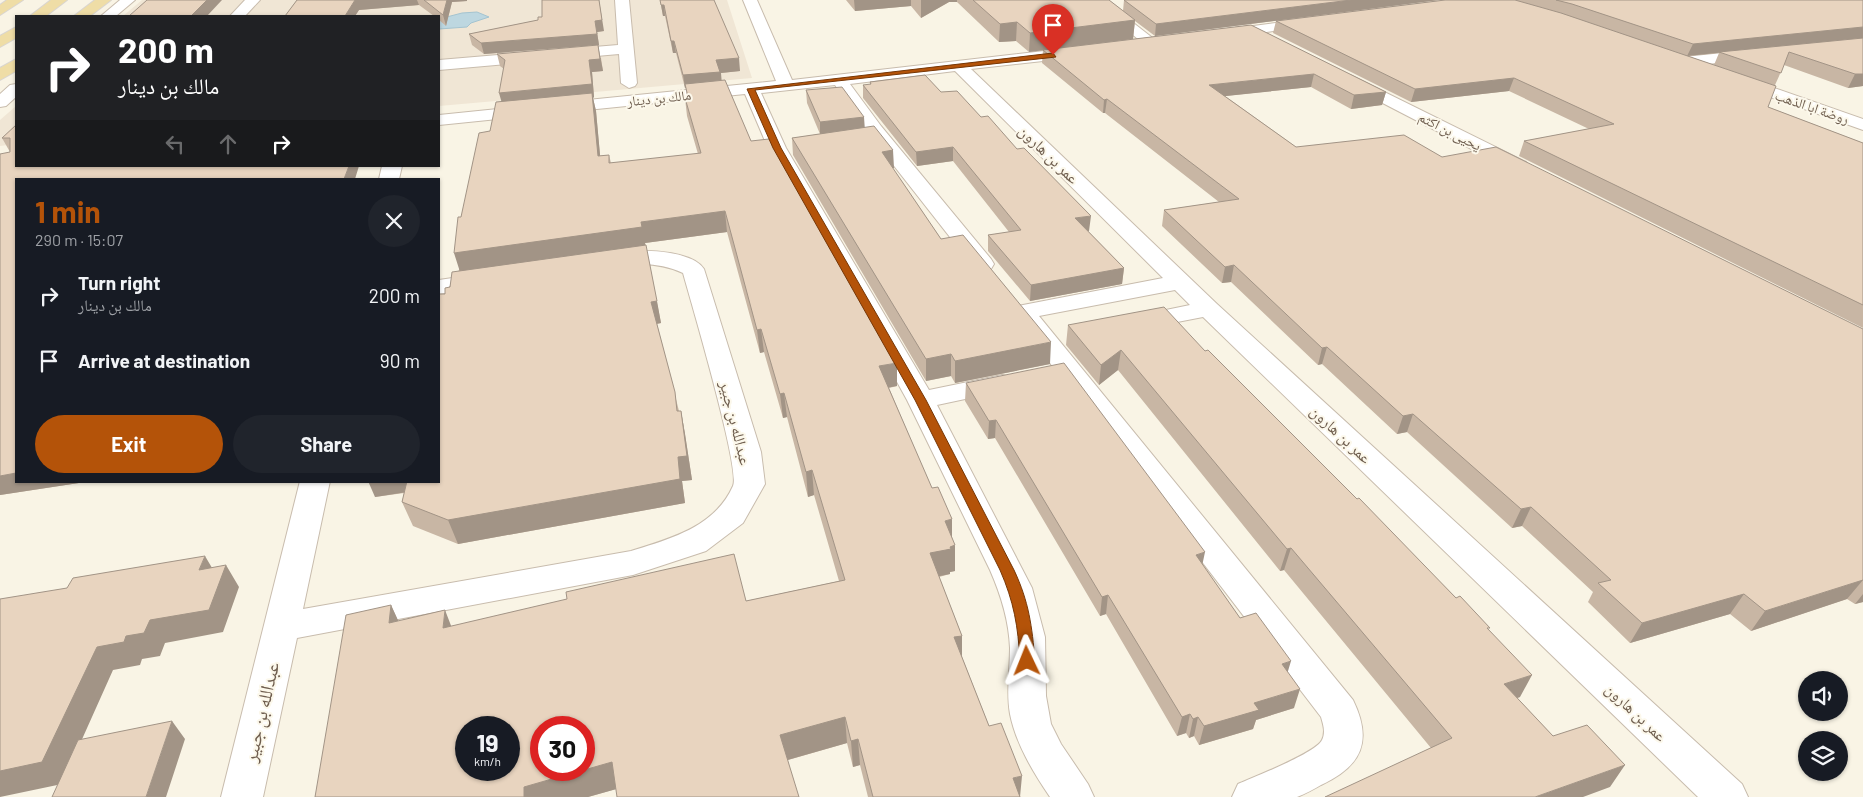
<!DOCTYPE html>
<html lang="en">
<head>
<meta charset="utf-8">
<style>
  body { margin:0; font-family:Barlow,"Noto Naskh Arabic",sans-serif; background:#20242c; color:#f1f3f6; height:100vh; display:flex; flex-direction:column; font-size:19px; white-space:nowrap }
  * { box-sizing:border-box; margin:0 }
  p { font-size:16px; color:#9ea1a6 }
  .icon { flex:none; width:28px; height:28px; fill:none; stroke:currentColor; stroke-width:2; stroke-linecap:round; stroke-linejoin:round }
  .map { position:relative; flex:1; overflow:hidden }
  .side { position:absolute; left:15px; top:178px; width:425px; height:305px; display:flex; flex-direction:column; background:#171b24; border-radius:0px; box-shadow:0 1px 4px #0004 }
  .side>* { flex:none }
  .hud { position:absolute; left:15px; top:15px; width:425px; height:152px; border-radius:0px; box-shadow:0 1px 4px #0004; background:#202124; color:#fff; overflow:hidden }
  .controls { position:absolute; left:1798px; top:671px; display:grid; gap:10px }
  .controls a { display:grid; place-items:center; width:50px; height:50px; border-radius:50%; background:#171b24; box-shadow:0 1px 4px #0004; font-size:25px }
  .speed { position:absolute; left:455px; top:716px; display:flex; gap:10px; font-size:25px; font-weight:700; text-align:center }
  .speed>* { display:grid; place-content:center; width:65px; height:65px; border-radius:50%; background:#171b24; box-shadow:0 1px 4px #0004; line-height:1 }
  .speed small { font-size:12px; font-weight:400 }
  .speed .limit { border:8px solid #d22; background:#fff; color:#111 }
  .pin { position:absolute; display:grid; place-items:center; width:42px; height:42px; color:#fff; margin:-51px -21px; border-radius:50% 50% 50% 0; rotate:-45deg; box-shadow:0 0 5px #0007 }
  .pin .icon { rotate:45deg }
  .me { position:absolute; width:55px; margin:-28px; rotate:358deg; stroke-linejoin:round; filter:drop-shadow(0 0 4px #0008) }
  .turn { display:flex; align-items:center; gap:18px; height:105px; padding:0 20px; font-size:22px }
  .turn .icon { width:65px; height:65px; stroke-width:2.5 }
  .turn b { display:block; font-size:35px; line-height:42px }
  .lanes { display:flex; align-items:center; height:48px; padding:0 20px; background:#0003; justify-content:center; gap:25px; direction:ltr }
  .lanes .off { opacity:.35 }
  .round { display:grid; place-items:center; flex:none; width:52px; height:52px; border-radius:26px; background:#20242c }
  .summary { display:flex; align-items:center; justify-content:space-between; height:85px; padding:0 20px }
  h1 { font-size:30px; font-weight:700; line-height:38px; color:#b45309 }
  .primary-button { display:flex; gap:10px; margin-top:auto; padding:10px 20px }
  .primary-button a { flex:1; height:58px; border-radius:30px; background:#b45309; color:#fff; font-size:20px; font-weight:700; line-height:58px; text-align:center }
  .primary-button a+a { background:#20242c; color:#f1f3f6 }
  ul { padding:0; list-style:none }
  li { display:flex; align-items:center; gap:15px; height:65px; padding:0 20px }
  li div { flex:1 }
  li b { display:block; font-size:19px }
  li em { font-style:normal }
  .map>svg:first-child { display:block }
  .residential { fill:#f0e6d5 }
  .water { fill:#bdd7e0; stroke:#a4c4d0 }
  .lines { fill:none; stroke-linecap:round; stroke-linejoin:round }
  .minor-casing { stroke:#c8bcad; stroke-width:2 }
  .primary-casing { stroke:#d9d5d1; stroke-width:2 }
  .minor { fill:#fff; fill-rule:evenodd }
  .primary { fill:#efdda6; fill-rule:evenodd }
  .wall { fill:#c8b6a4; fill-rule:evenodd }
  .shaded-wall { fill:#a29486 }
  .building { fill:#e8d4bf; stroke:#a29486; fill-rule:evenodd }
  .route { fill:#b45309; stroke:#753606 }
  .labels { text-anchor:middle; stroke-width:4; stroke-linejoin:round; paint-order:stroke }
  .far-street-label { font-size:14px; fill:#6e5d4e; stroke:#fcf8eb }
  .street-label { font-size:16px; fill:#6e5d4e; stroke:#fcf8eb }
  .near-street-label { font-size:19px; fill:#6e5d4e; stroke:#fcf8eb }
</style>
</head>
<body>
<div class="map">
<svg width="1863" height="797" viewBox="0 0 1863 797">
  <rect width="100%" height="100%" fill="#f9f4e5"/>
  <!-- residential -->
  <path class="residential" d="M 142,0 L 727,0 L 752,78 L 439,106 L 439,16 L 123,16 Z
    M 16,106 L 16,144 L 0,146 L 0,120 Z"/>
  <!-- water -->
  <path class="water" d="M 477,12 L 489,17 L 471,23 L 467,27 L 439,29 L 439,19 L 462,13 Z"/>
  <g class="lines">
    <!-- minor casing -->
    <g class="minor-casing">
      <path id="minor" d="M 120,0 L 135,0 L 116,16 L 101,16 Z
        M 245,0 L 260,0 L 245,16 L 230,16 Z
        M 615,0 L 629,0 L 637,83 L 635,86 L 629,88 L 621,83 L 619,54 L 439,70 L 439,60 L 618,45 Z
        M 743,0 L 757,0 L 792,80 L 1079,47 L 1084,49 L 1087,52 L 1079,57 L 971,69 L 1217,304 L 1742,784 L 1748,797 L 1698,797 L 1203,317 L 1136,330 L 1127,328 L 1124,323 L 1127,318 L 1190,305 L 1175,290 L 1039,316 L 1353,700 C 1373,741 1362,766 1321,785 C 1314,789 1305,794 1297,797 C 1283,797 1248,797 1232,797 L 1238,784 C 1254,777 1316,753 1322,740 C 1326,732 1323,724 1321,717 L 1011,312 L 1014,307 L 1023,305 L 1163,278 L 955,71 L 850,84 L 881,126 L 991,259 L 994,264 L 991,269 L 983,271 L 975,269 L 869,134 L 835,85 L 761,93 L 786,148 L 929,390 L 1002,375 L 1012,377 L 1015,383 L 1012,389 L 937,405 L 1032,588 L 1045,637 L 1046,696 L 1051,724 L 1061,744 L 1088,784 L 1094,797 L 1050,797 C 1033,772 1016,744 1010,714 C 1006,692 1010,670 1010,648 C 1009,621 1001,595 990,570 L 907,400 L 768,148 L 745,94 L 439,125 L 439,115 L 776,81 Z
        M 1088,0 L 1104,0 L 1159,43 L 1152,47 L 1147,46 Z
        M 1312,18 L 1319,22 L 1317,25 L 1223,38 L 1216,34 L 1223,30 Z
        M 1752,50 L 1757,52 L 1760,55 L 1757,58 L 1684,67 L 1676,62 L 1684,57 Z
        M 1350,75 L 1526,162 L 1529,166 L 1526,170 L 1512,170 L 1344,83 L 1342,80 Z
        M 1737,75 L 1863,119 L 1863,130 L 1731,83 L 1729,80 Z
        M 16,84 L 16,97 L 6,106 L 0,107 L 0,94 L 10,85 Z
        M 382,166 L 402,166 L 399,179 L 379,179 Z
        M 633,251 C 652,250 693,252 704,269 L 761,452 L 765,484 L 743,523 L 706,551 L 633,575 L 297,638 L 263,797 L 221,797 L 300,481 L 330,481 L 303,609 L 631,551 C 670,539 715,527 733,486 C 741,470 691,302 683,273 C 665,265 649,263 630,265 C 620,266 612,268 602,266 L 599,261 L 602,256 Z
        M 486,273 L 494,275 L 498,280 L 494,285 L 439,294 L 439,280 Z"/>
    </g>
    <!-- primary casing -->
    <g class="primary-casing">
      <path id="primary" d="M 7,0 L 23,0 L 0,15 L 0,5 Z
        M 51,0 L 67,0 L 46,16 L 30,16 Z
        M 95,0 L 111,0 L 90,16 L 74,16 Z
        M 16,27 L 16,38 L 0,47 L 0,36 Z
        M 16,59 L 16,71 L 0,80 L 0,68 Z"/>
    </g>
    <!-- minor -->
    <use href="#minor" class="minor"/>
    <!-- primary -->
    <use href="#primary" class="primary"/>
  </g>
  <!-- wall -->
  <path class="wall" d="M 297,0 L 467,0 L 467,1 L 452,2 L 446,26 L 439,20 L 439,16 L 434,16 L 419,5 L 359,10 L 355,16 L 285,16 Z
    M 660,0 L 714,0 L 740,71 L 721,73 L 721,80 L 751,141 L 897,386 L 889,388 L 952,537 L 955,571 L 950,572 L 950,574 L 939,577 L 962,636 L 962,657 L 989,726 L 1020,797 L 868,797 L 860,765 L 853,767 L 847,743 L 788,760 L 616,789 L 588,797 L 315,797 L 391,605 L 398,621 L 451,626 L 746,601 L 839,581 L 814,495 L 808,497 L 787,417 L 783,418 L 764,352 L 760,353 L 727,232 L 645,243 L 661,323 L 657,324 L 679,411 L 681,411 L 685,434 L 692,480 L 682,481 L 685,503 L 458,544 L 413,526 L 402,502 L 404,493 L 375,497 L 445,294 L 459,270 L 461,217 L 490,131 L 502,102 L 504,69 L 500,66 L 497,54 L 601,58 L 603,71 L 592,72 L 594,97 L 593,98 L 596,111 L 600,156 L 609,155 L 611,163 L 698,154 L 687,116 L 685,98 L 687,97 L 686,88 L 685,88 L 676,53 L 673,53 L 665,16 L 663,16 Z
    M 846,0 L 1109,0 L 1123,11 L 1124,0 L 1439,0 L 1155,36 L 1135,21 L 1133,39 L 1029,52 L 1016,41 L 999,42 L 957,2 L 949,2 L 921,18 L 911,6 L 855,11 Z
    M 1445,0 L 1863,0 L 1863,86 L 1848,88 L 1784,65 L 1775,85 L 1768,107 L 1863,143 L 1863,328 L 1519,156 L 1524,141 L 1589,129 L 1509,91 L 1411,102 L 1273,33 L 1276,21 ZM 1719,53 L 1714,65 L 1688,56 Z
    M 538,20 L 604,31 L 597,32 L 599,45 L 484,54 L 472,45 L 469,34 Z
    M 1251,25 L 1386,92 L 1382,105 L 1351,109 L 1311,87 L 1225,96 L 1296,147 L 1442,157 L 1863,329 L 1863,602 L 1855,604 L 1847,599 L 1751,631 L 1730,614 L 1630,643 L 1588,602 L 1593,592 L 1522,526 L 1512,528 L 1407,432 L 1397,434 L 1322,364 L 1318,365 L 1231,282 L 1222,283 L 1162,226 L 1164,210 L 1219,202 L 1105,113 L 1103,113 L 1042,63 L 1043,50 Z
    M 870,82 L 941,92 L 981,117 L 1089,231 L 1088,231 L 1124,268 L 1122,284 L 1030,301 L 988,251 L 988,235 L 1009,232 L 953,161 L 917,166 L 863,98 L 863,85 L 870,85 Z
    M 806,90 L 864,117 L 864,128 L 893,150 L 893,169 L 941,239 L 1050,364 L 955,383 L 951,376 L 926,381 L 793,155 L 792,138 L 820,134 L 807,103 Z
    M 16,125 L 16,481 L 92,481 L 0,495 L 10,152 L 2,138 Z
    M 1068,325 L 1205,351 L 1489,630 L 1520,697 L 1517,698 L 1553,736 L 1610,787 L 1431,748 L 1284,570 L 1280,571 L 1118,370 L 1099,385 L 1066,345 Z
    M 966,383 L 1202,564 L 1240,618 L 1288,672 L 1294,708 L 1256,720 L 1253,729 L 1199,745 L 1194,736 L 1189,738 L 1186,733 L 1177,736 L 1106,614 L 1100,616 L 995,438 L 988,439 L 965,401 Z"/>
  <!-- shaded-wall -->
  <path class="shaded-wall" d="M 207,0 L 222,0 L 207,16 L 191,16 Z
    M 355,0 L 417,0 L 419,5 L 359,10 L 355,16 L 345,16 Z
    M 447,0 L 467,0 L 467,1 L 452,2 L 446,26 L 443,15 Z
    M 599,0 L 604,31 L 597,32 L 599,45 L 484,54 L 481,43 L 595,21 Z
    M 854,0 L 911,0 L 911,6 L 855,11 Z
    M 921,0 L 957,0 L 957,2 L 949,2 L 921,18 Z
    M 1351,0 L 1439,0 L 1155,36 L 1156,24 Z
    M 661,5 L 664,5 L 665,16 L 663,16 Z
    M 1135,20 L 1133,39 L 1029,52 L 1030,33 Z
    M 1017,22 L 1016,41 L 999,42 L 1000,24 Z
    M 1863,27 L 1863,38 L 1687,56 L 1693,44 Z
    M 671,41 L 674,41 L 676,53 L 673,53 Z
    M 598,45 L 603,71 L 592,72 L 594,97 L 593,98 L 596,111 L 602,176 L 503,107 L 499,93 L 589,60 Z
    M 739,58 L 740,71 L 721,73 L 722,85 L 685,84 L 686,88 L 685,88 L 683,75 L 716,60 Z
    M 1314,74 L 1311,87 L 1207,98 L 1209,85 Z
    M 1855,74 L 1863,74 L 1863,86 L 1848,88 Z
    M 1514,78 L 1509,91 L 1411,102 L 1415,89 Z
    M 1386,92 L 1382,105 L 1351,109 L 1354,95 Z
    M 1107,99 L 1105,113 L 1103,113 L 1104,100 Z
    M 864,117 L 865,131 L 820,136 L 820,122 Z
    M 953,147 L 953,161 L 917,166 L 916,152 Z
    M 893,150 L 894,168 L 882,170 L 882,152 Z
    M 349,166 L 359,166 L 355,179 L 344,179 Z
    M 725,211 L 727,232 L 645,243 L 646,248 L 461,275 L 454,253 L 641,222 Z
    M 1091,216 L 1089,231 L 1074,233 L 1075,218 Z
    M 1234,265 L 1231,282 L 1222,283 L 1225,267 Z
    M 1124,268 L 1122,284 L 1030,301 L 1031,285 Z
    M 657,301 L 661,323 L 655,324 L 651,302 Z
    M 761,329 L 764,352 L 760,353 L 757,330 Z
    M 1051,342 L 1050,364 L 955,383 L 955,361 Z
    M 1327,347 L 1322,364 L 1318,365 L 1322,348 Z
    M 1121,350 L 1118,370 L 1099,385 L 1101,365 Z
    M 951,354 L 951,376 L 926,381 L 926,359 Z
    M 897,363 L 897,386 L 880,389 L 879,366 Z
    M 784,393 L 787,417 L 783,418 L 780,394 Z
    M 681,411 L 685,434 L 692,480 L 682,481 L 685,503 L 458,544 L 448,520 L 678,457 Z
    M 1413,414 L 1407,432 L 1397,434 L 1403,416 Z
    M 996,420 L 995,438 L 988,439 L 989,421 Z
    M 812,470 L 814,495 L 808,497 L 806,472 Z
    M 16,473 L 16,481 L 92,481 L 0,495 L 0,476 Z
    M 368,481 L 416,481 L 420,490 L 375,497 Z
    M 1531,507 L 1522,526 L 1512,528 L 1521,509 Z
    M 952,519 L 952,545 L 945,521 Z
    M 955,545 L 955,571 L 950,572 L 950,574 L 930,578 L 930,553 Z
    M 1291,548 L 1284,570 L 1280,571 L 1287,549 Z
    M 1205,552 L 1201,571 L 1196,555 Z
    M 205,556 L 218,578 L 199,570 Z
    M 226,565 L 239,587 L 223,632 L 165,643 L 160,656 L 142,659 L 140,665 L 113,670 L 62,784 L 0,797 L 0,771 L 97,647 L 126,636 L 150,620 Z
    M 1863,580 L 1847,599 L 1751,631 L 1765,611 Z
    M 1744,594 L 1730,614 L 1630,643 L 1642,623 Z
    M 1863,594 L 1863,602 L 1855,604 Z
    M 1108,595 L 1106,614 L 1100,616 L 1102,597 Z
    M 391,605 L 403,631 L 389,623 Z
    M 445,610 L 455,636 L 443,628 Z
    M 962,636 L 962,662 L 954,637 Z
    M 1291,661 L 1285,681 L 1282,664 Z
    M 1532,675 L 1520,697 L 1492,706 L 1504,684 Z
    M 1300,689 L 1294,708 L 1256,720 L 1253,729 L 1199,745 L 1204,726 L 1254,703 Z
    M 1190,714 L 1186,733 L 1177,736 L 1182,717 Z
    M 845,717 L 847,743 L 784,761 L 780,735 Z
    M 1198,717 L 1194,736 L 1189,738 L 1193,719 Z
    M 172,721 L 185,739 L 166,797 L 146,797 Z
    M 858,739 L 860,765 L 853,767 L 851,741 Z
    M 612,762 L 620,788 L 588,797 L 524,797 L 524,787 Z
    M 1625,765 L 1610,787 L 1583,797 L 1535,797 Z
    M 1022,776 L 1020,797 L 1011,797 L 1013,778 Z"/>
  <!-- building -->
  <path class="building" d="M 147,0 L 207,0 L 191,16 L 129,16 Z
    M 297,0 L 355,0 L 345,16 L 285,16 Z
    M 424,0 L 447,0 L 443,15 Z
    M 542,0 L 599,0 L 602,20 L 595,21 L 597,34 L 481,43 L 469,34 L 538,20 L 538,17 L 542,17 Z
    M 660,0 L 714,0 L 739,58 L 716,60 L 720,72 L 683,75 L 674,41 L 671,41 L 664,5 L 661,5 Z
    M 973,0 L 1109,0 L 1135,20 L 1030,33 L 1017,22 L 1000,24 Z
    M 1124,0 L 1351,0 L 1156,24 Z
    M 1445,0 L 1515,0 L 1561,13 L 1776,86 L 1768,107 L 1863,143 L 1863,305 L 1524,141 L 1614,124 L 1514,78 L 1415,89 L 1276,21 Z
    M 1556,0 L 1863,0 L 1863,27 L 1693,44 L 1572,4 Z
    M 1251,25 L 1386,92 L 1354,95 L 1314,74 L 1209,85 L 1296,147 L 1404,135 L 1442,157 L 1496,147 L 1863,329 L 1863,580 L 1765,611 L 1744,594 L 1642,623 L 1598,583 L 1611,580 L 1531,507 L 1521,509 L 1413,414 L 1403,416 L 1327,347 L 1322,348 L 1234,265 L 1225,267 L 1164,210 L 1239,199 L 1107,99 L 1104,100 L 1043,50 Z
    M 1863,38 L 1863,74 L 1855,74 L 1789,52 L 1781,73 L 1719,52 Z
    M 598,45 L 600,59 L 589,60 L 592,84 L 499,93 L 505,60 L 497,54 Z
    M 925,75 L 941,92 L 957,91 L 981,117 L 988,116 L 1017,149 L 1024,148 L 1091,216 L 1075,218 L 1124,268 L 1031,285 L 988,235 L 1021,230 L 953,147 L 916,152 L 863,85 L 871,84 L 870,82 Z
    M 725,80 L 751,141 L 769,139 L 897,363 L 879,366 L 932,488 L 938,487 L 952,519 L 945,521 L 955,545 L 950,547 L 951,549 L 930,553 L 962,636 L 954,637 L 989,726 L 1001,723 L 1022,776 L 1013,778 L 1020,797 L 873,797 L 858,739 L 851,741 L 845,717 L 780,735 L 799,797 L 617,797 L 612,762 L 584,770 L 584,728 L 541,728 L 541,770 L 583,770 L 524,787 L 524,797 L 315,797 L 346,615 L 391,605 L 389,623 L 445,610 L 443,628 L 567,599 L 566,592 L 734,554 L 746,601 L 845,580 L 812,470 L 806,472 L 784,393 L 780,394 L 761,329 L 757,330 L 725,211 L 641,222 L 642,227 L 454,253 L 458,217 L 461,217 L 479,133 L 490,131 L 496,102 L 592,93 L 598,156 L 609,155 L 609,163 L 701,153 L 685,98 L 688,97 L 685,84 ZM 466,728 L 509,728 L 509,770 L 466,770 Z
    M 842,87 L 864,117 L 820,122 L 806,90 Z
    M 16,125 L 16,166 L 349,166 L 344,179 L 16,179 L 16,473 L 0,476 L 0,154 L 10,152 L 10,138 L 2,138 Z
    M 874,126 L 893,150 L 882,152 L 941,239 L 963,235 L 1051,342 L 955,361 L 951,354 L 926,359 L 792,138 Z
    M 646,245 L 657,301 L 651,302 L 675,392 L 677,411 L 681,411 L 687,456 L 678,457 L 680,479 L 448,520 L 402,502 L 407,481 L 439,481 L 439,294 L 445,294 L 445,288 L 450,287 L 452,272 Z
    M 1164,307 L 1205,351 L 1208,350 L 1357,499 L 1359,498 L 1456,598 L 1460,596 L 1490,628 L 1487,628 L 1532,675 L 1504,684 L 1553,736 L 1587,725 L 1625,765 L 1535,797 L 1325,797 L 1452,738 L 1291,548 L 1287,549 L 1121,350 L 1101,365 L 1068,325 Z
    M 1064,363 L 1205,552 L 1196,555 L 1240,618 L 1256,613 L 1291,661 L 1282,664 L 1300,689 L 1254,703 L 1259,710 L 1204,726 L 1198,717 L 1193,719 L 1190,714 L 1182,717 L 1108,595 L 1102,597 L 996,420 L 989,421 L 966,383 Z
    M 205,556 L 199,570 L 226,565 L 209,610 L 150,620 L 144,633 L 126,636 L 124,642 L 97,647 L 42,762 L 0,771 L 0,599 L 67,588 L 73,578 Z
    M 172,721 L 146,797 L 52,797 L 78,740 Z"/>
  <!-- route -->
  <path class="route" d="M 1053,53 L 1056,57 L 755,90 L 781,148 L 926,400 L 1014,570 C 1029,602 1032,626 1035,661 L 1033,666 L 1027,667 L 1022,666 L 1020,661 C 1018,626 1014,602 1000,570 L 915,400 L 773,148 L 747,89 Z"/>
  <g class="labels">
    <!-- far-street labels -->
    <g class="far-street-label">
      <text transform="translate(659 98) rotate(-6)" y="5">مالك بن دينار</text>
      <text transform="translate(1812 107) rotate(19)" y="5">روضة ابا الذهب</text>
      <text transform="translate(1450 131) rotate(27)" y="5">يحيى بن اكثم</text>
    </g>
    <!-- street labels -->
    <g class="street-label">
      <text transform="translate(1049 154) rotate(44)" y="6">عمر بن هارون</text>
      <text transform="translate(736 423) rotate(76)" y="6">عبدالله بن جبير</text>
      <text transform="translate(1341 434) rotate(43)" y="6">عمر بن هارون</text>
      <text transform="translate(1636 712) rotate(43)" y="6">عمر بن هارون</text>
    </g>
    <!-- near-street labels -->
    <g class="near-street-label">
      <text transform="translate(261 712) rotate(-77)" y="7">عبدالله بن جبير</text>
    </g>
  </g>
</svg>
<div class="controls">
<a><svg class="icon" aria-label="sound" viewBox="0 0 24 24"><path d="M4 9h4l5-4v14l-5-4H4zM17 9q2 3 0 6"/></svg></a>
<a><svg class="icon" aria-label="layers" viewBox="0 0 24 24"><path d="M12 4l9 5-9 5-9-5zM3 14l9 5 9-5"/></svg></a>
</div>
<div class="speed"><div>19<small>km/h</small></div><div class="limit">30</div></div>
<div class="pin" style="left:1053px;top:55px;background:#d93025"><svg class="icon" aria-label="arrive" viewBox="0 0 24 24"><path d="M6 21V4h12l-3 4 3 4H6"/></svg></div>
<svg class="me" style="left:1027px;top:661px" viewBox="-20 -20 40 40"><path d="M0-17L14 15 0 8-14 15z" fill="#b45309" stroke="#fff" stroke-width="4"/></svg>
<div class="hud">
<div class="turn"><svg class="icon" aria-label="right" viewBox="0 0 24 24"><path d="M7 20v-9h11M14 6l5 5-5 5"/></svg><div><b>200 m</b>مالك بن دينار</div></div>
<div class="lanes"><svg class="icon off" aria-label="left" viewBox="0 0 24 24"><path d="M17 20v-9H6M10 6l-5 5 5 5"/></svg><svg class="icon off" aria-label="ahead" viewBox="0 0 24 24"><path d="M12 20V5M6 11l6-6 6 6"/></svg><svg class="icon" aria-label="right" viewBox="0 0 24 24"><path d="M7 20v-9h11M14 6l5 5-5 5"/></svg></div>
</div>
<section class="side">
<div class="summary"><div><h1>1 min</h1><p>290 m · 15:07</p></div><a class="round"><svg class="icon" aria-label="close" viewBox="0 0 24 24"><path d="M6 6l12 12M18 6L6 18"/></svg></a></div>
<ul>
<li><svg class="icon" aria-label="right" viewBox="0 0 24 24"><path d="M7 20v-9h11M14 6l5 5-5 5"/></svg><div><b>Turn right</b><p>مالك بن دينار</p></div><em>200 m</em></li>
<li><svg class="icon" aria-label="arrive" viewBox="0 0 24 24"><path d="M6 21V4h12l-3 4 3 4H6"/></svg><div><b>Arrive at destination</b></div><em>90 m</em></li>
</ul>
<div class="primary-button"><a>Exit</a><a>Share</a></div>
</section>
</div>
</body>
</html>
